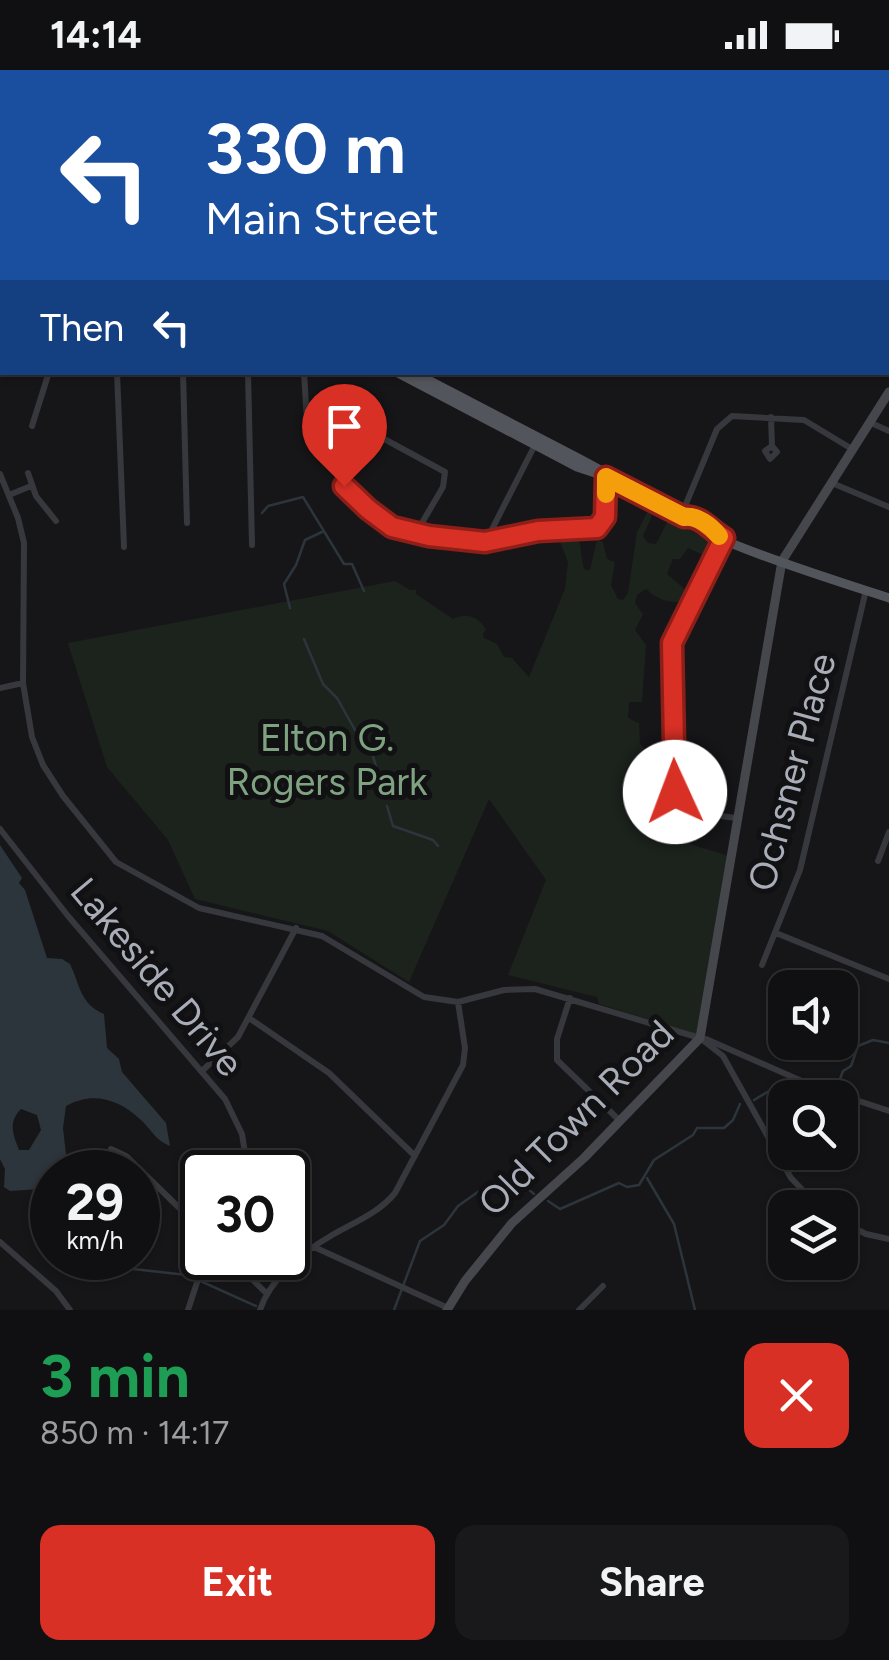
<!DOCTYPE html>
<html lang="en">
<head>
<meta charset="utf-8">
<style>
  body { margin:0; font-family:Figtree,sans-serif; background:#19191b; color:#f1f3f6; height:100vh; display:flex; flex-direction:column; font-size:38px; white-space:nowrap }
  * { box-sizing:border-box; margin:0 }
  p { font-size:32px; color:#9c9d9f }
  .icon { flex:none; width:55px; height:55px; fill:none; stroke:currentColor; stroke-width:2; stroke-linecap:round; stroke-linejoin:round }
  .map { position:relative; height:1240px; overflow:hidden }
  .drawer { display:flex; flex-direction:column; background:#101012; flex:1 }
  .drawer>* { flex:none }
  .top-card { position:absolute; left:0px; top:0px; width:890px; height:305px; box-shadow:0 2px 8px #0004,0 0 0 2px #303032; background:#1a4fa0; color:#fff; overflow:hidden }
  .controls { position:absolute; left:768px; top:900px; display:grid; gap:20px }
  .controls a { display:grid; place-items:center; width:90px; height:90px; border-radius:20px; background:#101012; box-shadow:0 2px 8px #0004,0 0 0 2px #303032; font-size:50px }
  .speed { position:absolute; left:30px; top:1080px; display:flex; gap:20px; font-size:50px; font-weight:700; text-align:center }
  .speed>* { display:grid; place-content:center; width:130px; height:130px; border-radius:50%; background:#101012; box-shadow:0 2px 8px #0004,0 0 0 2px #303032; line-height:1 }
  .speed small { font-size:25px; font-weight:400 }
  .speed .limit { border:5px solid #111; border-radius:15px; background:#fff; color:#111 }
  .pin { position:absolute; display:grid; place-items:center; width:85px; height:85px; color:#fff; margin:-102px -42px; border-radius:50% 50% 50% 0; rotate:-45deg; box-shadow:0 0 10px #0007 }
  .pin .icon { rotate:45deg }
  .me { position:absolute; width:110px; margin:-55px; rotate:358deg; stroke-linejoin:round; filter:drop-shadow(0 0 8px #0008) }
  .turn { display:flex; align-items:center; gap:35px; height:210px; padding:0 40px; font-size:45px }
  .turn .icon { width:130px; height:130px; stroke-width:2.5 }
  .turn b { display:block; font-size:70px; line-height:85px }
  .then { display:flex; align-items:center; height:95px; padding:0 40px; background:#0003; gap:20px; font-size:38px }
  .round { display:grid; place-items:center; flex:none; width:105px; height:105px; border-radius:20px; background:#19191b }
  .headline { display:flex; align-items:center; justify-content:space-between; height:170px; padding:0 40px }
  h1 { font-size:60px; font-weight:700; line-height:75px; color:#1e9e55 }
  .primary-button { display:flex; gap:20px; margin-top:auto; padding:20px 40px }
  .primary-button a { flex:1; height:115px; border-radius:20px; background:#d93025; color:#fff; font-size:40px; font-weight:700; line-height:115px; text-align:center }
  .primary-button a+a { background:#19191b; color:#f1f3f6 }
  .status { display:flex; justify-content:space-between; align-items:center; height:70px; padding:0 50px; background:#101012; direction:ltr }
  .status svg { height:28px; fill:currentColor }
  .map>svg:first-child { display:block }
  .green { fill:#1c231d }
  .water { fill:#2c353c; fill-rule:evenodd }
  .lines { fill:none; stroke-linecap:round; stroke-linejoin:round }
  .stream { stroke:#2c353c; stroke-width:2.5 }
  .street { stroke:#37383d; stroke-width:6 }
  .secondary { stroke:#45474d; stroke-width:9 }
  .primary { stroke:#53555c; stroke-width:9 }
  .route-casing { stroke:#8d1f18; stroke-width:25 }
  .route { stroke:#d93025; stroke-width:18 }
  .slow { stroke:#f59e0b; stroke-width:18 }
  .labels { text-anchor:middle; stroke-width:10; stroke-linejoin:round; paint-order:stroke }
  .park-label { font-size:38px; fill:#7fa381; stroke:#111113 }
  .street-label { font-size:38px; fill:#a8adb8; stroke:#111113 }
</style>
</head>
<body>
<div class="status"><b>14:14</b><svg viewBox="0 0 49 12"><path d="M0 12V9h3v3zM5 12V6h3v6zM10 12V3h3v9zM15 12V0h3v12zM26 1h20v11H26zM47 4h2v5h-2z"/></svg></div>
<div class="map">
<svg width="889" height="1240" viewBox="0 0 889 1240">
  <rect width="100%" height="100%" fill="#161618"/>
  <!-- green -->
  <path class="green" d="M 649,439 L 654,441 L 643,466 L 648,473 L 656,474 L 669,449 L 715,474 L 708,487 L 688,478 L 680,489 L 673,489 L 667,504 L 688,522 L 686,531 C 671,534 658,530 646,519 L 637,525 L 635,533 L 643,544 L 635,560 L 646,575 L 642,632 L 629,632 L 628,648 L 639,653 L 640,674 L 667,697 L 671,727 L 697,743 L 690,774 L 729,786 L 699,965 L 599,934 L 597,927 L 508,905 L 546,810 L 489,729 L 409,912 L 328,861 L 195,829 L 168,770 L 107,697 L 68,573 L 395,511 L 410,520 L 416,520 L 416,524 L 453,549 C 467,542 479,547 486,560 L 483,563 L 484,568 L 497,574 L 504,587 L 512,588 L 529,607 L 565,519 L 568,492 L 557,464 L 577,465 C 583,478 580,491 585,500 L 590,500 L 597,470 L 603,472 L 607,489 L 615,492 L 611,515 L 618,529 L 623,530 L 628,523 L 637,462 Z"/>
  <!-- water -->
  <path class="water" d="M 0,775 L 22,808 L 19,813 L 25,820 L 47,888 L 62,889 L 70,894 C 80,915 80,934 104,944 L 107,978 L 119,989 L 122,1002 L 166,1053 L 170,1076 C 156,1071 151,1059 140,1049 C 118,1029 93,1021 66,1036 L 63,1058 L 68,1102 L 52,1102 L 52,1129 L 40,1119 L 10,1121 L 4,1117 L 5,1099 L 0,1089 ZM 21,1039 L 37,1045 L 41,1060 L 29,1080 L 19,1080 C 14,1066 7,1053 21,1039 Z"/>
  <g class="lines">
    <!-- stream -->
    <path class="stream" d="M 86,2 L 87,0
      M 888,284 L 889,284
      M 262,443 L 268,436 L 303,427 L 344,494 L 352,494 L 364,521
      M 290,538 L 284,514 L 296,495 L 305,470 L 322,462
      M 304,569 L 323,614 L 337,628 L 364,676 L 373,686 L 385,728
      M 387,736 L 393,756 L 433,770 L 438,776
      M 824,1014 L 840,1009 L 843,1001 L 851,996 L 858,976 L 873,970 L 889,973
      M 754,1030 L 774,1018 L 781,1026 L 809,1021
      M 647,1108 L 674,1154 L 695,1240
      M 548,1131 L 560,1139 L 619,1113 L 627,1117 L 639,1115 L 654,1090 L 693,1065 L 697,1058 L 724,1058 L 733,1050 L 740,1034
      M 122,1188 L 133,1199 L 187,1205 L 256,1236
      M 394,1240 L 420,1171 L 444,1155 L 458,1136 L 492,1112 L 511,1105 L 534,1124"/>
    <!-- street -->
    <path class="street" d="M 472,0 L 476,2
      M 818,0 L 822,2
      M 57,2 L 58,0
      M 535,2 L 537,0
      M 612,2 L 614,0
      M 698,2 L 699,2
      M 888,41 L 889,41
      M 888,121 L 889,122
      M 0,125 L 2,123
      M 888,178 L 889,176
      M 117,302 L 124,477
      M 183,302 L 187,453
      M 248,302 L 252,475
      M 304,302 L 307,352 L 322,381 L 354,428 L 399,460 L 485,472 L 538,461 L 592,460 L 600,456 L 605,447 L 607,407
      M 771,347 L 772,376 L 777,382 L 770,389 L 765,381 L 772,376
      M 307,352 L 353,352 L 445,402 L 443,417 L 416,463
      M 869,352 L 889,361
      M 32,356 L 49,302
      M 28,403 L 36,426 L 56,451
      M 0,404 L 18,448 L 24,473 L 23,613 L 32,667 L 43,695 L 63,726 L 116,792 L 199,838 L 322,866 L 424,927 L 458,932 L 504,920 L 535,919 L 700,968 L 723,986 L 791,1108 L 820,1138
      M 832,413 L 889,437
      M 9,425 L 31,416
      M 681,446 L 717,359 L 732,346 L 804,350 L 852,379
      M 723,470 L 672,573 L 675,716 C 679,744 713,745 737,748
      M 486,471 L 537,371
      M 0,618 L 23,613
      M 0,759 L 68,846 L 225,1029 L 242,1064 L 248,1102
      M 878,791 L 889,762
      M 776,863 L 889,909
      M 762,895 L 800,800 L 866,520
      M 570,928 L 557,969 L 557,990 L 620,1051
      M 249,948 L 329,1003 L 415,1086
      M 706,969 L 813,1016 L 889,1041
      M 202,1001 L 238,967 L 296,858
      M 111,1079 L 126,1086 L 202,1160
      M 840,1151 L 866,1164 L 889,1169
      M 0,1172 L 56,1221 L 70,1240
      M 314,1177 L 448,1238
      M 231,1188 L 265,1222
      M 188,1240 L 205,1188
      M 260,1240 C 269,1211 302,1182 329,1167 C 352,1153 378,1144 395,1123 L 463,995 L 465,978 L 458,932
      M 579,1240 L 603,1216"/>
    <!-- secondary -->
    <path class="secondary" d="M 137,2 L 138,0
      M 0,39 L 2,43
      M 447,1240 L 465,1211 L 512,1153 L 584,1088 L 700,968 L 782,491 L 889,322"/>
    <!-- primary -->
    <path class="primary" d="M 0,286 L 2,286
      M 396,302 L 577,397 L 607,407 L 684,447 C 697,445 711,456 718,466
      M 413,302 L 580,389 L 604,402 L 607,407
      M 684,447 C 696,468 856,517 889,528"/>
  </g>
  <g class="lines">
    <!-- route casing -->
    <g class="route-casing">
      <path id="route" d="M 344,416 L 368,439 L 392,457 L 429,466 L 485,472 L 538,461 L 597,458 L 605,447 L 606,407 L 684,447 C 701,445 711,461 724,468 L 672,573 L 675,722"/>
    </g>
    <!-- route -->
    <use href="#route" class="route"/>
    <!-- slow -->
    <path class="slow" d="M 606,424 L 606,407 L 684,447 C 697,445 711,456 719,466"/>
  </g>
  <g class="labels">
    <!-- park labels -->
    <g class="park-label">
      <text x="327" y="681">Elton G.<tspan x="327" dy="44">Rogers Park</tspan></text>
    </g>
    <!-- street labels -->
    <g class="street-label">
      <text transform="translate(792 702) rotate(-75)" y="13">Ochsner Place</text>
      <text transform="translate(157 907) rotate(50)" y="13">Lakeside Drive</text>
      <text transform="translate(576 1048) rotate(-45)" y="13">Old Town Road</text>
    </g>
  </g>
</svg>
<div class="controls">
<a><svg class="icon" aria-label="sound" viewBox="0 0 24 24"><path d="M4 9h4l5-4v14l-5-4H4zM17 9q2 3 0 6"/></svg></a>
<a><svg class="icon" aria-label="search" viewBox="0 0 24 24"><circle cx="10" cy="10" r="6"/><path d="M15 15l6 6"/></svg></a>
<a><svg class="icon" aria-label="layers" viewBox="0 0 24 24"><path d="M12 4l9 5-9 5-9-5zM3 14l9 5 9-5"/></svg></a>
</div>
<div class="speed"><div>29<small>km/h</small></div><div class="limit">30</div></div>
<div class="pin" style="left:344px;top:416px;background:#d93025"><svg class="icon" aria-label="arrive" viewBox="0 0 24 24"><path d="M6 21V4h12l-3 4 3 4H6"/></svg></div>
<svg class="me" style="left:675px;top:722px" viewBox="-20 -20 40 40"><circle r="19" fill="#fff"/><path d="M0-13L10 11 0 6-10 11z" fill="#d93025"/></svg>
<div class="top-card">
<div class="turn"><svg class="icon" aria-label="left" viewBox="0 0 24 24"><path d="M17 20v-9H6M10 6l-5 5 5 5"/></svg><div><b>330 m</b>Main Street</div></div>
<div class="then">Then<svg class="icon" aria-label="left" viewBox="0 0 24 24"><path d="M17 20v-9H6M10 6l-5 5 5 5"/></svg></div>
</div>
</div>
<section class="drawer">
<div class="headline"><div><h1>3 min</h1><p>850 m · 14:17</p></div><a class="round" style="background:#d93025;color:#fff"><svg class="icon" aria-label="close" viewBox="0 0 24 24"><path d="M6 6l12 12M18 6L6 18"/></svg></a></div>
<div class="primary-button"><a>Exit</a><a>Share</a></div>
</section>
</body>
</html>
